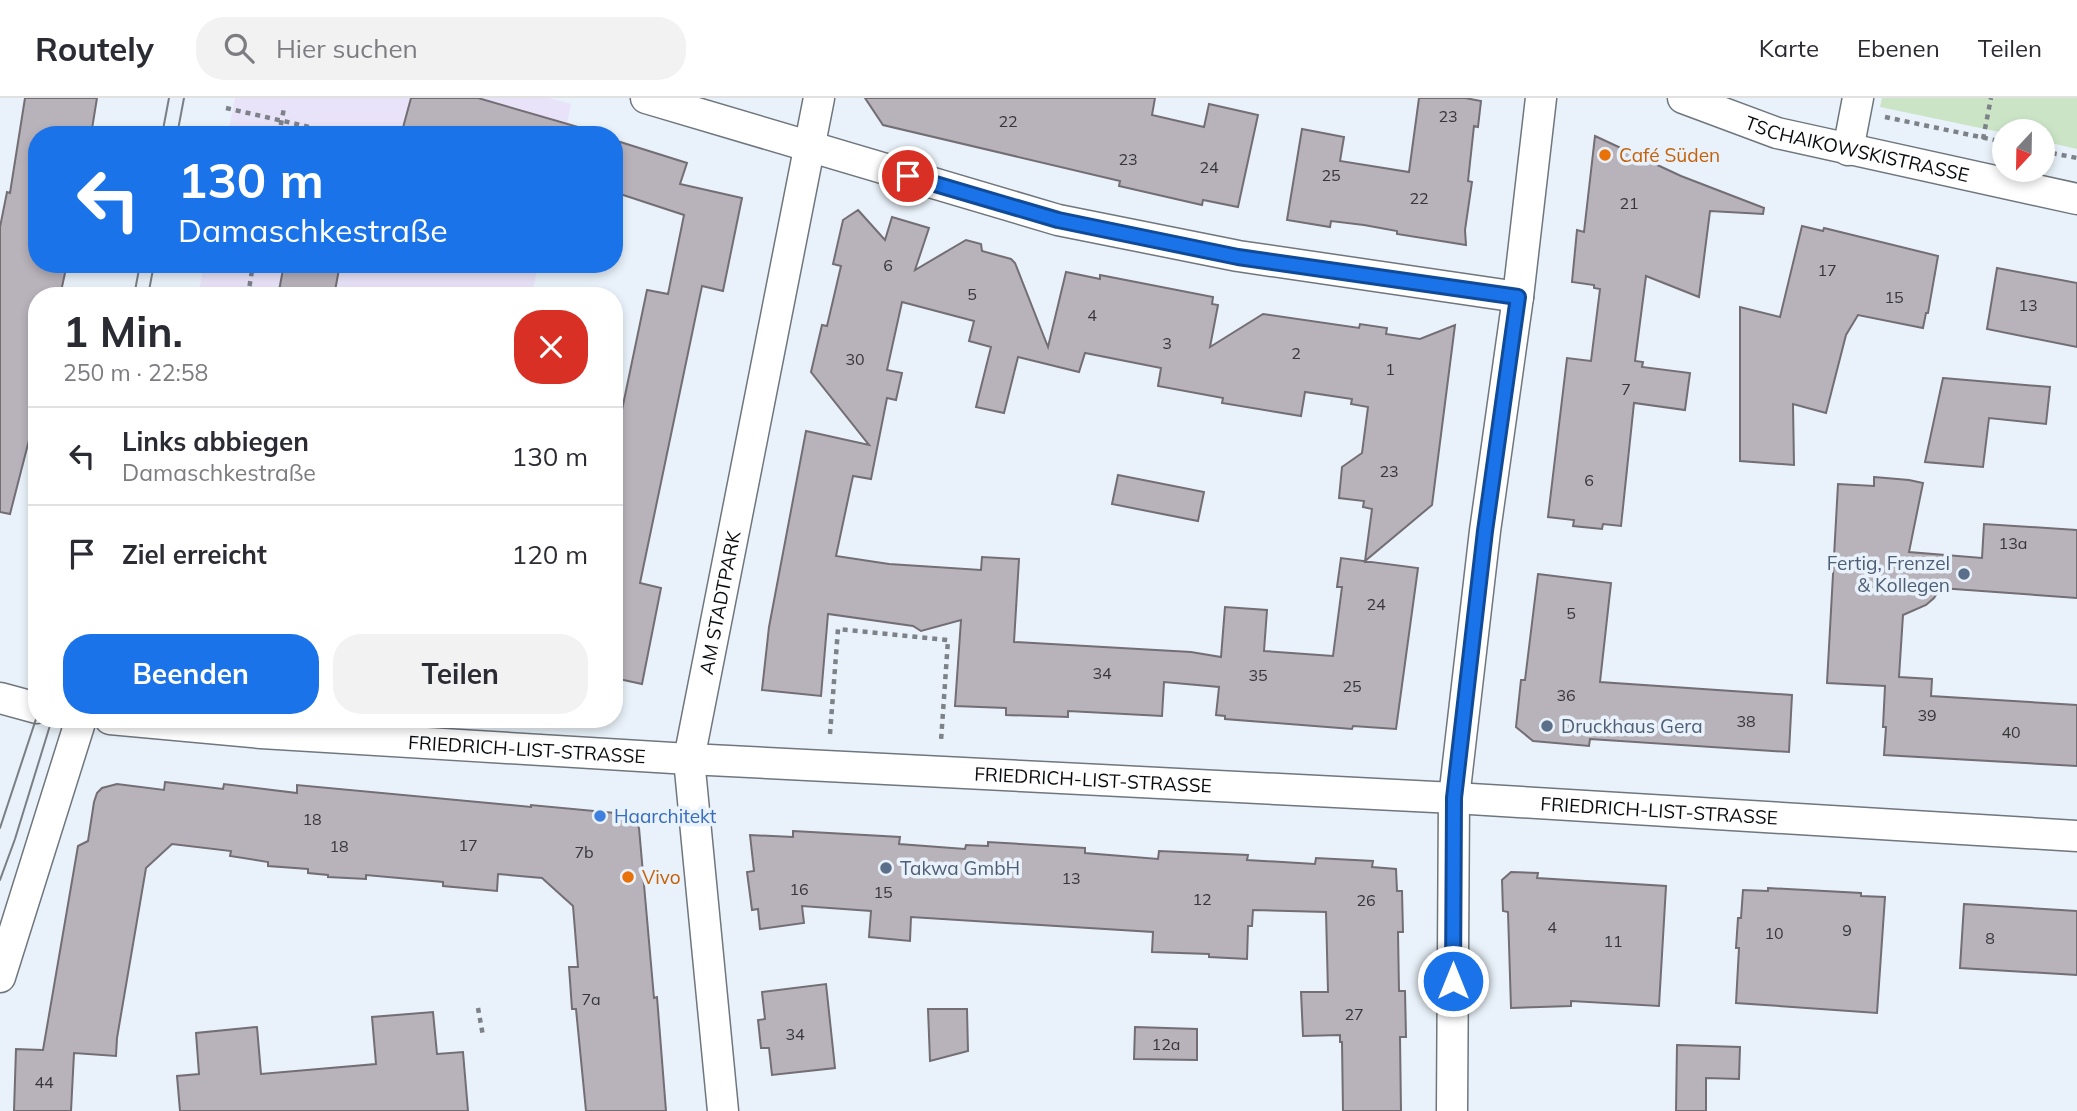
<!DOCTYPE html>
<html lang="de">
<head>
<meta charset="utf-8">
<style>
  body { margin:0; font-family:Mulish,sans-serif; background:#f2f2f3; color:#2b2b33; height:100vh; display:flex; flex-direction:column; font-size:26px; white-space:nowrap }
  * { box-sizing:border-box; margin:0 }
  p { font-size:23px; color:#7c7c81 }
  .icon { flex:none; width:38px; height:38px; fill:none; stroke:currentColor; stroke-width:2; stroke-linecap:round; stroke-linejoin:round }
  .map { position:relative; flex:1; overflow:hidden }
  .panel { position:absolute; left:28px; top:189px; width:595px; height:441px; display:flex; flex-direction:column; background:#fff; border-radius:28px; box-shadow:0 4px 10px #0003 }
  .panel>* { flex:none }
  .hud { position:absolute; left:28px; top:28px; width:595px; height:147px; border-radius:28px; box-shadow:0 4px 10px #0003; background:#1a73e8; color:#fff; overflow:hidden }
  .needle { width:46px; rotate:202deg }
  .buttons { position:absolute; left:1992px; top:21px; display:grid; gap:14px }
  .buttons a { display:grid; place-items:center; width:63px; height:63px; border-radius:50%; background:#fff; box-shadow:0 4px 10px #0003; font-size:35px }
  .pin { position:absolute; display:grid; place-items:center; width:60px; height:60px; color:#fff; margin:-30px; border:4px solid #fff; border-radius:50%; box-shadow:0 2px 7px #0007 }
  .me { position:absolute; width:77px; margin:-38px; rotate:0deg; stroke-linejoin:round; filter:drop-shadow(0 0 5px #0008) }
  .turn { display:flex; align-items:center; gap:24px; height:147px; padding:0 35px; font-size:32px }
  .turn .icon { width:91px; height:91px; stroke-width:2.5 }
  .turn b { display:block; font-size:49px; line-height:60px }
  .round { display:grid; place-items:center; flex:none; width:74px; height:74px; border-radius:28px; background:#f2f2f3 }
  .overview { display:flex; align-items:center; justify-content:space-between; height:119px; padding:0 35px }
  h1 { font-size:42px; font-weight:700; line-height:52px }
  .cta { display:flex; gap:14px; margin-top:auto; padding:14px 35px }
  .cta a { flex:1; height:80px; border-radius:28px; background:#1a73e8; color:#fff; font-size:28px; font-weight:700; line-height:80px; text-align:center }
  .cta a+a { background:#f2f2f3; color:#2b2b33 }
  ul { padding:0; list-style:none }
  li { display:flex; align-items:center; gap:21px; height:98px; padding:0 35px; border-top:2px solid #e1e1e2 }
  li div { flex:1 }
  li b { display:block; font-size:26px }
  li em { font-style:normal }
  header { display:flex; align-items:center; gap:42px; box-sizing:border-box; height:98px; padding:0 35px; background:#fff; border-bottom:2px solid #e1e1e2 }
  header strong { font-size:33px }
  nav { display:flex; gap:38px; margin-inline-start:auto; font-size:24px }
  .search { width:490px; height:63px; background:#f2f2f3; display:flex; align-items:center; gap:18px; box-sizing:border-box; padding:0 24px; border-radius:28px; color:#7c7c81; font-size:26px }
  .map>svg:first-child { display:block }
  .education { fill:#e9e3f9 }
  .green { fill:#cbe4c6 }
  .building { fill:#b8b2ba; stroke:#736d74; stroke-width:2 }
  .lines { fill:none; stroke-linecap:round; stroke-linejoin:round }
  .minor-casing { stroke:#6f767d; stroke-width:33 }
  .path { stroke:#7d8288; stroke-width:4.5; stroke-dasharray:5 5; stroke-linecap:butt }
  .minor { stroke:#fff; stroke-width:30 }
  .tram { stroke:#797f84; stroke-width:2 }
  .route-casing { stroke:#114b97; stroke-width:18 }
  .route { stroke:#1a73e8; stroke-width:12 }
  .food-dot { fill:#e8710a; stroke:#e9f2fa; stroke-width:2.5 }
  .service-dot { fill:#5c6f8a; stroke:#e9f2fa; stroke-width:2.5 }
  .shop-dot { fill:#3f7fe0; stroke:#e9f2fa; stroke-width:2.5 }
  .labels { text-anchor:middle; stroke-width:7; stroke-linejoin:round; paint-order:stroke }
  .number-label { font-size:16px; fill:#36363a }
  .street-label { font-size:19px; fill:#0a0c0f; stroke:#e9f2fa }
  .food-label { font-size:19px; fill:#c56008; stroke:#e9f2fa; text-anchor:start }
  .service-label { font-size:19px; fill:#4e5e75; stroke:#e9f2fa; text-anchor:start }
  .shop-label { font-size:19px; fill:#366cbe; stroke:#e9f2fa; text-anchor:start }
</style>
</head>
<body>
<header>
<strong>Routely</strong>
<div class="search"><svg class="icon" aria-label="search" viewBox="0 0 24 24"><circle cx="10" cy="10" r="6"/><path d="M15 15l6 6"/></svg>Hier suchen</div>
<nav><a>Karte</a><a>Ebenen</a><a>Teilen</a></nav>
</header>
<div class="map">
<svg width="2077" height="1013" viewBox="0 0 2077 1013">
  <rect width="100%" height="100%" fill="#e9f2fa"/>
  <!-- education -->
  <path class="education" d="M 235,0 L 549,0 L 571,6 L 565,37 L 228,37 Z
    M 204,166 L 538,166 L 532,198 L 198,198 Z"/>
  <!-- green -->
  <path class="green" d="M 1882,0 L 2077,0 L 2077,51 L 2042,43 L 2042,33 L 2004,33 L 2004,35 L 1880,9 Z"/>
  <!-- building -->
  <path class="building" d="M 25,0 L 97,0 L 91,37 L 37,37 L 37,166 L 67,166 L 60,198 L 37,198 L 37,311 L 10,416 L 0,414 L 0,129 L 7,94 L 10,95 Z
    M 411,0 L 478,0 L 578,29 L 577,37 L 401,37 Z
    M 865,0 L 1155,0 L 1152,17 L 1204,29 L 1209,6 L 1258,17 L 1238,109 L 1203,102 L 1202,107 L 1119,88 L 1120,83 L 883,27 Z
    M 1419,0 L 1465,0 L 1481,3 L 1478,29 L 1474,28 L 1468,83 L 1472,84 L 1465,132 L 1466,147 L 1397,136 L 1397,133 L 1364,127 L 1331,123 L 1330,129 L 1287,122 L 1302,31 L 1344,39 L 1340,63 L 1409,74 Z
    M 1595,38 L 1681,78 L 1764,110 L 1763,116 L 1710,113 L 1699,199 L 1646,178 L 1635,263 L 1643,264 L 1642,269 L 1690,275 L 1685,312 L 1634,305 L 1621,428 L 1603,426 L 1602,431 L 1573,428 L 1574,422 L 1548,419 L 1567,260 L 1591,263 L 1600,191 L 1594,190 L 1594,187 L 1572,184 L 1577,132 L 1584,134 Z
    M 614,42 L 687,65 L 680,86 L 742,100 L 723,193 L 702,188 L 640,485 L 661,490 L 642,586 L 614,580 L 614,350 L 647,192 L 668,196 L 684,117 L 614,94 Z
    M 858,112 L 885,142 L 892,119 L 929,130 L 915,172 L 966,142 L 981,146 L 982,153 L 1011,161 L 1015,165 L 1048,249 L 1066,174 L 1100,181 L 1100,177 L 1213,199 L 1212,206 L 1218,207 L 1210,249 L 1263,216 L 1359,230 L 1360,226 L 1387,230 L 1386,236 L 1420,241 L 1455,227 L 1432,407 L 1365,463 L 1372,411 L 1363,409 L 1364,403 L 1339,400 L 1342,369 L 1362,355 L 1368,309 L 1351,306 L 1352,301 L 1305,294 L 1301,318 L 1222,305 L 1223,300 L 1158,288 L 1161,270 L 1085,255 L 1079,274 L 1018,259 L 1004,315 L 976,309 L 991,249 L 969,243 L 974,223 L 902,204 L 887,272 L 902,275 L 896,302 L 887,300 L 871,381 L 853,378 L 836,458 L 889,466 L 981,472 L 982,459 L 1019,461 L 1014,544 L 1191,554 L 1221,559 L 1225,509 L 1267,512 L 1264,553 L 1333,558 L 1342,489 L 1337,489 L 1341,460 L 1418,470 L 1396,631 L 1353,628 L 1352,631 L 1225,621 L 1225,618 L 1216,617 L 1219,589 L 1164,584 L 1162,618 L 1068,613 L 1068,619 L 1006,617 L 1006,610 L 955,608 L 961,522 L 921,533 L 913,528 L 828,516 L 821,598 L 762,592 L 769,529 L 806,333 L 869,347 L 811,274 L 822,227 L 827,228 L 841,168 L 833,166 L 843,122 Z
    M 1802,128 L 1823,133 L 1824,130 L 1938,158 L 1928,215 L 1926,215 L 1923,230 L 1858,217 L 1846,237 L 1826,315 L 1793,306 L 1794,367 L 1740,363 L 1740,209 L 1780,219 Z
    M 284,166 L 340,166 L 334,198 L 278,198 Z
    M 1997,170 L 2077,185 L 2077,249 L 1987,231 Z
    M 1943,280 L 2050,289 L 2046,326 L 1989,320 L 1983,369 L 1925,364 Z
    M 1118,377 L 1204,394 L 1198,423 L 1112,406 Z
    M 1874,379 L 1909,382 L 1923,385 L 1909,454 L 1982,460 L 1984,426 L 2077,432 L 2077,500 L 1940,490 L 1934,500 L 1926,507 L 1903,517 L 1899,579 L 1932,581 L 1931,598 L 2077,607 L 2077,668 L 1884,657 L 1886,629 L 1883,629 L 1885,588 L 1827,585 L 1838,386 L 1874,388 Z
    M 1538,476 L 1611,485 L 1600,584 L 1792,597 L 1789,654 L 1590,641 L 1589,648 L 1533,643 L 1516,629 L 1521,582 L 1525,582 Z
    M 165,684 L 223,691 L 224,686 L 297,695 L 297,687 L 531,709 L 531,707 L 626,716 L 634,721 L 639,730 L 654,900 L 657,899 L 666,1013 L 586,1013 L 576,911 L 572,911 L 569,869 L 578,869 L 573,808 L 542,780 L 498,776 L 497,793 L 443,788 L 443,784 L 366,777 L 366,781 L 328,779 L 328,777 L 308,775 L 308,771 L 268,768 L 268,764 L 230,758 L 231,753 L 172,746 L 146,770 L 117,940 L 116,958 L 74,955 L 71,1013 L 14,1013 L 16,951 L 43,952 L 78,748 L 88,743 L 94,704 L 97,695 L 102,690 L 117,686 L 164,692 Z
    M 793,733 L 900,739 L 899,746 L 965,751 L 966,747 L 988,748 L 988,744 L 1085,750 L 1085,755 L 1158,761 L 1159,753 L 1248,757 L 1247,762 L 1315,766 L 1316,760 L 1373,763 L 1372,769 L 1396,771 L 1397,793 L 1402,793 L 1403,834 L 1398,834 L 1399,893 L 1405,893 L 1406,939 L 1400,939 L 1401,1013 L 1343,1013 L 1342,944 L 1340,944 L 1340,937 L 1303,938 L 1301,894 L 1328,894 L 1326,814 L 1253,812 L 1252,828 L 1248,828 L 1247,861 L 1209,859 L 1209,856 L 1152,854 L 1153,834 L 911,819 L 910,843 L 869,839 L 871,813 L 802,808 L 804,825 L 760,831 L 758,811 L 752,812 L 747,774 L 754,773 L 750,737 L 793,739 Z
    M 1511,774 L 1538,775 L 1537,780 L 1666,788 L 1659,908 L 1571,903 L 1571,908 L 1511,910 L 1508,814 L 1503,813 L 1502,782 Z
    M 1768,790 L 1861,795 L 1861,798 L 1885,799 L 1877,915 L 1736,905 L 1739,850 L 1736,850 L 1738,820 L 1741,820 L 1743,792 L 1768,793 Z
    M 1964,806 L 2077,813 L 2077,877 L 1960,870 Z
    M 826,886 L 835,970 L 772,977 L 769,950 L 761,950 L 758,922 L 765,921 L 762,894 Z
    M 928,911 L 967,911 L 968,953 L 930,963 Z
    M 433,914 L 437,956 L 463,954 L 468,1013 L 180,1013 L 177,978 L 199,976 L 196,935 L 257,929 L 261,976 L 376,966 L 372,919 Z
    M 1135,929 L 1197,931 L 1197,962 L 1134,961 Z
    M 1677,947 L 1740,949 L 1739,981 L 1706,980 L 1706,1013 L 1676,1013 Z"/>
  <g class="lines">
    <!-- minor casing -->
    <g class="minor-casing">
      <g id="minor">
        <path d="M 646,0 L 1058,122 L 1238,158 L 1518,199"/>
        <path id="s1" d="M 1683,0 L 1777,35 L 2077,101"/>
        <path d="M 1848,52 L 1858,0"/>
        <path d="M 0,600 L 37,610"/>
        <path id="s2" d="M 110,621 L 261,635 L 689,661 L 1454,700 L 2077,738"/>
        <path d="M 0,879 L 81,621"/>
        <path id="s3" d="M 723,1013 L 689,661 L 819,0"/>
        <path d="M 1452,1013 L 1454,700 L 1485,433 L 1518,199 L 1541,0"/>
      </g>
    </g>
    <!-- path -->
    <path class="path" d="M 226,10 L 314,30
      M 1885,19 L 2004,44
      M 279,37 L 284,10
      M 1983,41 L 1991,0
      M 2042,53 L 2077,60
      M 248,198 L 253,166
      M 830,636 L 838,531 L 948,542 L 941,643
      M 478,910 L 483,938"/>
    <!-- minor -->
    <use href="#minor" class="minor"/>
    <!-- tram -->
    <path class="tram" d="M 162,37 L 169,0
      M 177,37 L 184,0
      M 134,198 L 140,166
      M 148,198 L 154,166
      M 0,730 L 37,618
      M 0,782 L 15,741 L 52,621"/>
  </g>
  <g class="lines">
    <!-- route casing -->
    <g class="route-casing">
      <path id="route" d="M 908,78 L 1058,122 L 1238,159 L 1518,199 L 1485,433 L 1454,700 L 1453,883"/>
    </g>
    <!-- route -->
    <use href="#route" class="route"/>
  </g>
  <!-- markers -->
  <g class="food-dot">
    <circle cx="1605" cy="57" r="7"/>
    <circle cx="628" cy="779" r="7"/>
  </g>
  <g class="service-dot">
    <circle cx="1964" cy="476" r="7"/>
    <circle cx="1547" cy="628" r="7"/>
    <circle cx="886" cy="770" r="7"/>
  </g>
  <circle class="shop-dot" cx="600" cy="718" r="7"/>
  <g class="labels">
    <!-- number labels -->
    <g class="number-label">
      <text x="1448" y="24">23</text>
      <text x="1008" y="29">22</text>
      <text x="1128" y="67">23</text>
      <text x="1209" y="75">24</text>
      <text x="1331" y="83">25</text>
      <text x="1419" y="106">22</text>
      <text x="1629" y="111">21</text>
      <text x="888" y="173">6</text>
      <text x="1827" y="178">17</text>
      <text x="972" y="202">5</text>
      <text x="1894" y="205">15</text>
      <text x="2028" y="213">13</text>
      <text x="1092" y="223">4</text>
      <text x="1167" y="251">3</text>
      <text x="1296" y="261">2</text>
      <text x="855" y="267">30</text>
      <text x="1390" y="277">1</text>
      <text x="1626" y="297">7</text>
      <text x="1389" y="379">23</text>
      <text x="1589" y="388">6</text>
      <text x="2013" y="451">13a</text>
      <text x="1376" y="512">24</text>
      <text x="1571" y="521">5</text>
      <text x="1102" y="581">34</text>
      <text x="1258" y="583">35</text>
      <text x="1352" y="594">25</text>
      <text x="1566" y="603">36</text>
      <text x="1927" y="623">39</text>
      <text x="1746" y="629">38</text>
      <text x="2011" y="640">40</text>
      <text x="312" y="727">18</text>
      <text x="468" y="753">17</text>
      <text x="339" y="754">18</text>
      <text x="584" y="760">7b</text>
      <text x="1071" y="786">13</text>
      <text x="799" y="797">16</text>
      <text x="883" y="800">15</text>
      <text x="1202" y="807">12</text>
      <text x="1366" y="808">26</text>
      <text x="1552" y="835">4</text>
      <text x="1847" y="838">9</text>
      <text x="1774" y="841">10</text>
      <text x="1990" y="846">8</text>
      <text x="1613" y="849">11</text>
      <text x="591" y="907">7a</text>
      <text x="1354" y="922">27</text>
      <text x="795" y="942">34</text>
      <text x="1166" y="952">12a</text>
      <text x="44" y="990">44</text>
    </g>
    <!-- street labels -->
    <g class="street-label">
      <text dy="7" stroke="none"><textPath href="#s1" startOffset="182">TSCHAIKOWSKISTRASSE</textPath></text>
      <text dy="7" stroke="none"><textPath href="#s3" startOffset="513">AM STADTPARK</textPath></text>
      <text dy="7" stroke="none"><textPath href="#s2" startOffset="418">FRIEDRICH-LIST-STRASSE</textPath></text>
      <text dy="7" stroke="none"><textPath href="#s2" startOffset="985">FRIEDRICH-LIST-STRASSE</textPath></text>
      <text dy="7" stroke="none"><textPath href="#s2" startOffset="1552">FRIEDRICH-LIST-STRASSE</textPath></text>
    </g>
    <!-- food labels -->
    <g class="food-label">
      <text x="1619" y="64">Café Süden</text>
      <text x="642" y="786">Vivo</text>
    </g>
    <!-- service labels -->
    <g class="service-label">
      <text x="1950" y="472" text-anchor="end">Fertig, Frenzel<tspan x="1950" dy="22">&amp; Kollegen</tspan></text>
      <text x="1561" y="635">Druckhaus Gera</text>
      <text x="900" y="777">Takwa GmbH</text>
    </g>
    <!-- shop labels -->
    <g class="shop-label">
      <text x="614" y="725">Haarchitekt</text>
    </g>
  </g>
</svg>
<div class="buttons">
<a><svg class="needle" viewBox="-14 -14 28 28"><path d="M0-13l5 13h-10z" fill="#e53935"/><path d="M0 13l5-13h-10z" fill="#7c7c81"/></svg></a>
</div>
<div class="pin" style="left:908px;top:78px;background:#d93025"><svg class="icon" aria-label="arrive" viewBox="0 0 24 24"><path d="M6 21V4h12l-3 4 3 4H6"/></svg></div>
<svg class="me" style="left:1453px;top:883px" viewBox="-20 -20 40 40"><circle r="17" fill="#1a73e8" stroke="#fff" stroke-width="3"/><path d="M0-11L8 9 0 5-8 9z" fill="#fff"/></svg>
<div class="hud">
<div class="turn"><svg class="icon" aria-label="left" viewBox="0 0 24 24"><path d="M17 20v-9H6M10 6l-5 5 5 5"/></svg><div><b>130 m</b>Damaschkestraße</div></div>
</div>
<section class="panel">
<div class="overview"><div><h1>1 Min.</h1><p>250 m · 22:58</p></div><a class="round" style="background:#d93025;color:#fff"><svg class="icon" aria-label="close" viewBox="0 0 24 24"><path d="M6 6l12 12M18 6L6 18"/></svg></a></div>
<ul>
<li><svg class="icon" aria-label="left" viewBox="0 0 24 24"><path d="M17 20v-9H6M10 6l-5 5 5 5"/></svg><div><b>Links abbiegen</b><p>Damaschkestraße</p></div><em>130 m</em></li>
<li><svg class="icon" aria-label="arrive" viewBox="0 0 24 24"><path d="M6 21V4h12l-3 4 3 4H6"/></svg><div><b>Ziel erreicht</b></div><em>120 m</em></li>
</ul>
<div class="cta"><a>Beenden</a><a>Teilen</a></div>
</section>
</div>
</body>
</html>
